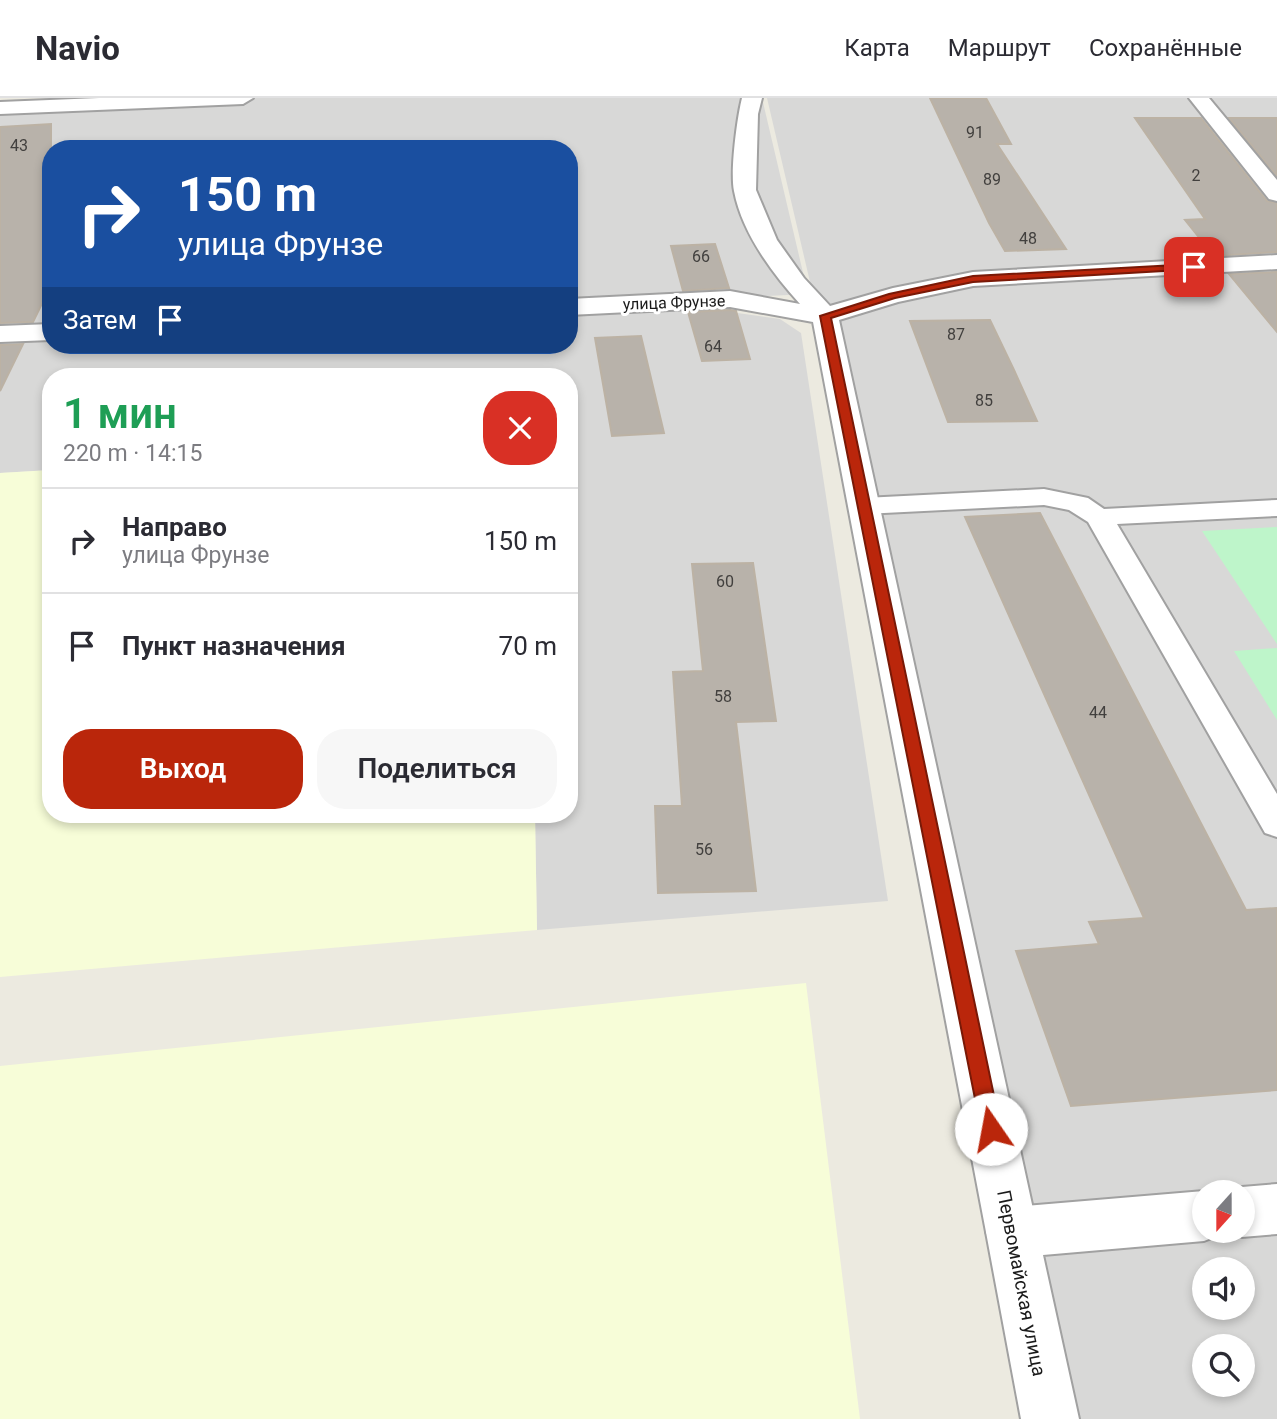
<!DOCTYPE html>
<html lang="ru">
<head>
<meta charset="utf-8">
<style>
  body { margin:0; font-family:Roboto,sans-serif; background:#f7f7f7; color:#2b2b33; height:100vh; display:flex; flex-direction:column; font-size:26px; white-space:nowrap }
  * { box-sizing:border-box; margin:0 }
  p { font-size:23px; color:#7c7c81 }
  .icon { flex:none; width:38px; height:38px; fill:none; stroke:currentColor; stroke-width:2; stroke-linecap:round; stroke-linejoin:round }
  .map { position:relative; flex:1; overflow:hidden }
  .side { position:absolute; left:42px; top:270px; width:536px; height:455px; display:flex; flex-direction:column; background:#fff; border-radius:28px; box-shadow:0 4px 10px #0003 }
  .side>* { flex:none }
  .banner { position:absolute; left:42px; top:42px; width:536px; height:214px; border-radius:28px; box-shadow:0 4px 10px #0003; background:#1a4fa0; color:#fff; overflow:hidden }
  .needle { width:46px; rotate:201deg }
  .buttons { position:absolute; left:1192px; top:1082px; display:grid; gap:14px }
  .buttons a { display:grid; place-items:center; width:63px; height:63px; border-radius:50%; background:#fff; box-shadow:0 4px 10px #0003; font-size:35px }
  .pin { position:absolute; display:grid; place-items:center; width:60px; height:60px; color:#fff; margin:-30px; border-radius:14px; box-shadow:0 4px 10px #0006 }
  .me { position:absolute; width:77px; margin:-38px; rotate:348deg; stroke-linejoin:round; filter:drop-shadow(0 0 5px #0008) }
  .turn { display:flex; align-items:center; gap:24px; height:147px; padding:0 21px; font-size:32px }
  .turn .icon { width:91px; height:91px; stroke-width:2.5 }
  .turn b { display:block; font-size:49px; line-height:60px }
  .then { display:flex; align-items:center; height:66px; padding:0 21px; background:#0003; gap:14px; font-size:26px }
  .round { display:grid; place-items:center; flex:none; width:74px; height:74px; border-radius:28px; background:#f7f7f7 }
  .summary { display:flex; align-items:center; justify-content:space-between; height:119px; padding:0 21px }
  h1 { font-size:42px; font-weight:600; line-height:52px; color:#1e9e55 }
  .primary-button { display:flex; gap:14px; margin-top:auto; padding:14px 21px }
  .primary-button a { flex:1; height:80px; border-radius:28px; background:#ba260b; color:#fff; font-size:28px; font-weight:600; line-height:80px; text-align:center }
  .primary-button a+a { background:#f7f7f7; color:#2b2b33 }
  ul { padding:0; list-style:none }
  li { display:flex; align-items:center; gap:21px; height:105px; padding:0 21px; border-top:2px solid #e1e1e2 }
  li div { flex:1 }
  li b { display:block; font-size:26px }
  li em { font-style:normal }
  header { display:flex; align-items:center; gap:42px; box-sizing:border-box; height:98px; padding:0 35px; background:#fff; border-bottom:2px solid #e1e1e2 }
  header strong { font-size:33px }
  nav { display:flex; gap:38px; margin-inline-start:auto; font-size:24px }
  .map>svg:first-child { display:block }
  .residential { fill:#d8d8d7; fill-rule:evenodd }
  .education { fill:#f7fdd8 }
  .park { fill:#bef5ca }
  .building { fill:#b8b2aa; stroke:#bcb2a4; stroke-width:2 }
  .lines { fill:none; stroke-linecap:round; stroke-linejoin:round }
  .service-casing { stroke:#a1a1a1; stroke-width:4 }
  .minor-casing { stroke:#a1a1a1; stroke-width:4 }
  .tertiary-casing { stroke:#a1a1a1; stroke-width:4 }
  .service { fill:#fff; fill-rule:evenodd }
  .minor { fill:#fff; fill-rule:evenodd }
  .tertiary { fill:#fff; fill-rule:evenodd }
  .route { fill:#ba260b; stroke:#791907; stroke-width:2 }
  .labels { text-anchor:middle; stroke-width:6; stroke-linejoin:round; paint-order:stroke }
  .number-label { font-size:16px; fill:#42403e }
  .far-street-label { font-size:16px; fill:#1a1a1a; stroke:#fff }
  .street-label { font-size:19px; fill:#1a1a1a; stroke:#fff }
</style>
</head>
<body>
<header>
<strong>Navio</strong>
<nav><a>Карта</a><a>Маршрут</a><a>Сохранённые</a></nav>
</header>
<div class="map">
<svg width="1277" height="1321" viewBox="0 0 1277 1321">
  <rect width="100%" height="100%" fill="#eceae0"/>
  <!-- residential -->
  <path class="residential" d="M 255,0 L 762,0 L 808,196 L 569,208 L 569,51 L 51,51 L 51,232 L 0,235 L 0,11 Z
    M 767,0 L 1277,0 L 1277,1105 L 1242,1094 L 1204,1094 L 1005,1129 L 810,184 Z
    M 709,211 L 780,221 L 801,235 L 888,803 L 537,832 L 535,716 L 569,716 L 569,278 L 51,278 L 51,372 L 0,375 L 0,243 L 51,241 L 51,247 L 569,247 L 569,218 Z
    M 1277,1116 L 1277,1321 L 1047,1321 L 1010,1141 L 1242,1132 ZM 1204,1171 L 1242,1171 L 1242,1209 L 1204,1209 ZM 1204,1248 L 1242,1248 L 1242,1286 L 1204,1286 Z"/>
  <!-- education -->
  <path class="education" d="M 51,372 L 51,716 L 535,716 L 537,832 L 0,879 L 0,375 Z
    M 806,885 L 860,1321 L 0,1321 L 0,968 Z"/>
  <!-- park -->
  <path class="park" d="M 1277,429 L 1277,546 L 1202,433 Z
    M 1277,550 L 1277,622 L 1234,553 Z"/>
  <!-- building -->
  <path class="building" d="M 930,0 L 986,0 L 1011,46 L 997,46 L 1066,151 L 1005,153 L 989,125 Z
    M 1135,20 L 1201,20 L 1267,103 L 1277,105 L 1277,154 L 1214,158 L 1185,122 L 1205,121 Z
    M 1229,20 L 1277,20 L 1277,78 Z
    M 51,26 L 51,187 L 33,224 L 0,225 L 0,29 Z
    M 715,146 L 729,190 L 683,193 L 671,148 Z
    M 1277,174 L 1277,234 L 1229,176 Z
    M 730,212 L 736,213 L 750,261 L 702,263 L 688,214 Z
    M 990,222 L 1014,272 L 1037,323 L 948,324 L 910,223 Z
    M 641,238 L 664,335 L 612,338 L 595,240 Z
    M 23,246 L 0,293 L 0,247 Z
    M 1040,415 L 1246,812 L 1277,810 L 1277,992 L 1071,1008 L 1016,853 L 1099,846 L 1089,824 L 1144,820 L 965,419 Z
    M 753,465 L 776,623 L 736,624 L 756,793 L 658,795 L 655,708 L 682,708 L 673,574 L 703,573 L 692,466 Z"/>
  <g class="lines">
    <!-- service casing -->
    <g class="service-casing">
      <path id="service" d="M 1044,391 L 1088,400 L 1104,411 L 1277,402 L 1277,418 L 1117,426 L 1277,696 L 1277,739 L 1265,735 L 1088,424 L 1069,412 L 1044,407 L 864,416 L 854,414 L 851,408 L 854,402 L 864,400 Z"/>
    </g>
    <!-- minor casing -->
    <g class="minor-casing">
      <path id="minor" d="M 99,0 L 253,0 L 243,6 L 0,16 L 0,4 Z
        M 742,0 L 762,0 L 758,16 L 756,92 L 777,142 L 804,180 L 830,208 L 893,190 L 973,174 L 1277,157 L 1277,171 L 973,188 L 898,204 L 839,222 L 1038,1134 L 1030,1152 L 1012,1159 L 994,1152 L 986,1134 L 813,224 L 730,209 L 569,217 L 569,201 L 730,193 L 800,206 C 772,175 742,135 734,93 C 730,73 737,20 742,0 Z
        M 1189,0 L 1209,0 L 1277,82 L 1277,103 L 1269,101 Z
        M 51,226 L 51,242 L 0,244 L 0,228 Z"/>
    </g>
    <!-- tertiary casing -->
    <g class="tertiary-casing">
      <path id="tertiary" d="M 1277,1086 L 1277,1136 L 1242,1139 L 1226,1132 L 1242,1132 L 1242,1094 L 1231,1094 L 1242,1089 Z
        M 1204,1093 L 1204,1132 L 1224,1132 L 1222,1136 L 1204,1143 L 1043,1157 L 1079,1321 L 1021,1321 L 986,1134 L 994,1116 L 1012,1109 Z"/>
    </g>
    <!-- service -->
    <use href="#service" class="service"/>
    <!-- minor -->
    <use href="#minor" class="minor"/>
    <!-- tertiary -->
    <use href="#tertiary" class="tertiary"/>
  </g>
  <!-- route -->
  <path class="route" d="M 1194,166 L 1199,169 L 1198,171 L 973,184 L 895,200 L 831,220 L 1001,1031 L 998,1037 L 991,1040 L 984,1037 L 981,1031 L 820,218 L 889,196 L 973,178 Z"/>
  <g class="labels">
    <!-- number labels -->
    <g class="number-label">
      <text x="975" y="40">91</text>
      <text x="19" y="53">43</text>
      <text x="1196" y="83">2</text>
      <text x="992" y="87">89</text>
      <text x="1028" y="146">48</text>
      <text x="701" y="164">66</text>
      <text x="956" y="242">87</text>
      <text x="713" y="254">64</text>
      <text x="984" y="308">85</text>
      <text x="725" y="489">60</text>
      <text x="723" y="604">58</text>
      <text x="1098" y="620">44</text>
      <text x="704" y="757">56</text>
    </g>
    <!-- far-street labels -->
    <g class="far-street-label">
      <text transform="translate(674 204) rotate(-2)" y="6">улица Фрунзе</text>
    </g>
    <!-- street labels -->
    <g class="street-label">
      <text transform="translate(1022 1185) rotate(79)" y="7">Первомайская улица</text>
    </g>
  </g>
</svg>
<div class="buttons">
<a><svg class="needle" viewBox="-14 -14 28 28"><path d="M0-13l5 13h-10z" fill="#e53935"/><path d="M0 13l5-13h-10z" fill="#7c7c81"/></svg></a>
<a><svg class="icon" aria-label="sound" viewBox="0 0 24 24"><path d="M4 9h4l5-4v14l-5-4H4zM17 9q2 3 0 6"/></svg></a>
<a><svg class="icon" aria-label="search" viewBox="0 0 24 24"><circle cx="10" cy="10" r="6"/><path d="M15 15l6 6"/></svg></a>
</div>
<div class="pin" style="left:1194px;top:169px;background:#d93025"><svg class="icon" aria-label="arrive" viewBox="0 0 24 24"><path d="M6 21V4h12l-3 4 3 4H6"/></svg></div>
<svg class="me" style="left:991px;top:1031px" viewBox="-20 -20 40 40"><circle r="19" fill="#fff"/><path d="M0-13L10 11 0 6-10 11z" fill="#ba260b"/></svg>
<div class="banner">
<div class="turn"><svg class="icon" aria-label="right" viewBox="0 0 24 24"><path d="M7 20v-9h11M14 6l5 5-5 5"/></svg><div><b>150 m</b>улица Фрунзе</div></div>
<div class="then">Затем<svg class="icon" aria-label="arrive" viewBox="0 0 24 24"><path d="M6 21V4h12l-3 4 3 4H6"/></svg></div>
</div>
<section class="side">
<div class="summary"><div><h1>1 мин</h1><p>220 m · 14:15</p></div><a class="round" style="background:#d93025;color:#fff"><svg class="icon" aria-label="close" viewBox="0 0 24 24"><path d="M6 6l12 12M18 6L6 18"/></svg></a></div>
<ul>
<li><svg class="icon" aria-label="right" viewBox="0 0 24 24"><path d="M7 20v-9h11M14 6l5 5-5 5"/></svg><div><b>Направо</b><p>улица Фрунзе</p></div><em>150 m</em></li>
<li><svg class="icon" aria-label="arrive" viewBox="0 0 24 24"><path d="M6 21V4h12l-3 4 3 4H6"/></svg><div><b>Пункт назначения</b></div><em>70 m</em></li>
</ul>
<div class="primary-button"><a>Выход</a><a>Поделиться</a></div>
</section>
</div>
</body>
</html>
